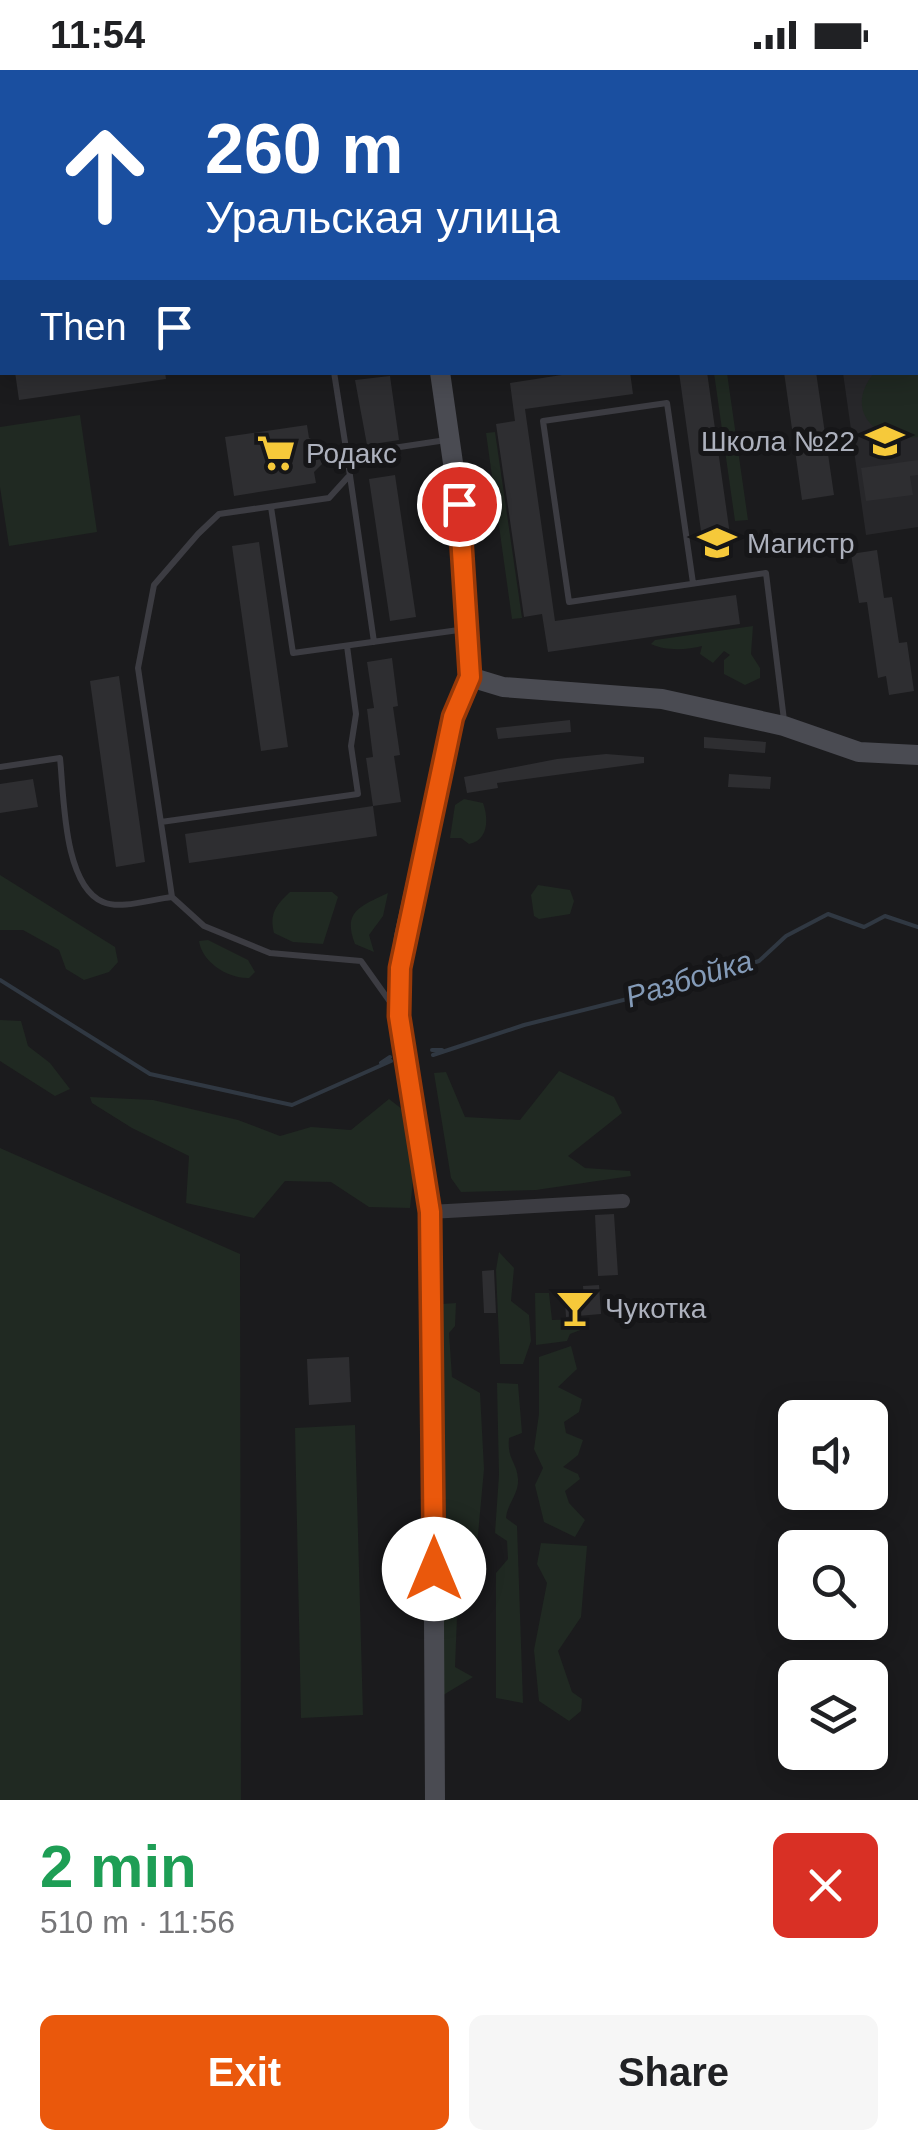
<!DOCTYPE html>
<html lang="en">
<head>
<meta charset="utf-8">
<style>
  body { margin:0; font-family:Arial,sans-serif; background:#f6f6f6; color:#202124; height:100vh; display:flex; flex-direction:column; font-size:38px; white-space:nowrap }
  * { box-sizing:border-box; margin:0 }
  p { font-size:32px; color:#757577 }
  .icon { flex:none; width:55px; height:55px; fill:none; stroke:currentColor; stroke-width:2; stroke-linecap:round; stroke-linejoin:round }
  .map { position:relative; height:1730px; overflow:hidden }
  .details { display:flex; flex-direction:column; background:#fff; flex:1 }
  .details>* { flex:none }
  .banner { position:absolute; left:0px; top:0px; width:920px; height:305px; box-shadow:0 5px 25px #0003; background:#1a4fa0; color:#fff; overflow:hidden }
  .controls { position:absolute; left:778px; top:1330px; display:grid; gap:20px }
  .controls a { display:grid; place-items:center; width:110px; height:110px; border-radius:15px; background:#fff; box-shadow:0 5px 25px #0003; font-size:50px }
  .pin { position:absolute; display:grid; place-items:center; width:85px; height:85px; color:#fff; margin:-42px; border:5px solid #fff; border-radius:50%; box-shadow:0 2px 10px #0007 }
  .me { position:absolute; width:110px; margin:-55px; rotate:0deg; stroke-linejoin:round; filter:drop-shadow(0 0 8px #0008) }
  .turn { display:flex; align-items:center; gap:35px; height:210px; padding:0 40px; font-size:45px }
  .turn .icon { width:130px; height:130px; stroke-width:2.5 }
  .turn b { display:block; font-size:70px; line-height:85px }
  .then { display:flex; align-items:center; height:95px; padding:0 40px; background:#0003; gap:20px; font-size:38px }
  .round { display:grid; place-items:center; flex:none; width:105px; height:105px; border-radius:15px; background:#f6f6f6 }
  .headline { display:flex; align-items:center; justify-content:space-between; height:170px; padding:0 40px }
  h1 { font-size:60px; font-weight:700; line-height:75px; color:#1e9e55 }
  .button { display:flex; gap:20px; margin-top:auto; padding:20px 40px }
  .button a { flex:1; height:115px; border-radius:15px; background:#ea580c; color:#fff; font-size:40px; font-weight:700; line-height:115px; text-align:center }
  .button a+a { background:#f6f6f6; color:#202124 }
  .status { display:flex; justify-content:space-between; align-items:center; height:70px; padding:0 50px; background:#fff; direction:ltr }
  .status svg { height:28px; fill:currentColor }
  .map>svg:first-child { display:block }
  .built { fill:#27272a }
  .green { fill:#202922 }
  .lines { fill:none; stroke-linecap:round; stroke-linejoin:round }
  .stream { stroke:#303842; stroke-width:4 }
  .building { fill:#2e2e31 }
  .lane { stroke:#3c3c42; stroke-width:6 }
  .street { stroke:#3c3c42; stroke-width:14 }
  .secondary { stroke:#4a4b52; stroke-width:20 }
  .route-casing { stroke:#983908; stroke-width:25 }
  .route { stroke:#ea580c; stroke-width:18 }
  .labels { text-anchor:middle; stroke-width:10; stroke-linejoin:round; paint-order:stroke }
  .poi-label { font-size:28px; fill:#adb1bd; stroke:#161618; text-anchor:start }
  .water-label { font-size:30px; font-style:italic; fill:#849bb8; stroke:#161618 }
</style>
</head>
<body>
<div class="status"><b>11:54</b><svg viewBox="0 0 49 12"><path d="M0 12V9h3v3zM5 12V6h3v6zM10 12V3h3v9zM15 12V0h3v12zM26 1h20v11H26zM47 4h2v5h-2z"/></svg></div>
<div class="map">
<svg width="918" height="1730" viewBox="0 0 918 1730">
  <rect width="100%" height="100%" fill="#1b1b1d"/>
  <!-- built -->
  <path class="built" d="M 918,247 L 918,457 L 866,465 L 843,303 L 918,302 Z"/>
  <!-- green -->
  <path class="green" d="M 918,289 L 918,367 C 876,373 843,341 874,303 L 918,302 Z
    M 714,303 L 727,303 L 748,450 L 735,451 Z
    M 80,345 L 97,462 L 9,476 L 0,417 L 0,357 Z
    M 495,362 L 522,548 L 512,549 L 486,363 Z
    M 753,556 L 751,584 L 760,598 L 760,608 L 745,615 L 724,604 L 724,590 L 730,585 L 724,581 L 713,593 L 700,584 L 702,576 C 687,580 665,581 651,574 L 655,570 Z
    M 464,729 L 483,733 C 489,749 488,771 469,774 L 461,768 L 450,768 L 455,735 Z
    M 0,805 L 115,877 L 118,892 L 109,902 L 84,910 L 66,899 L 59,880 L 23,860 L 0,860 Z
    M 538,815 L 570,820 L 574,831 L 570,844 L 539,849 L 534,846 L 531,825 Z
    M 290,822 L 332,822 L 338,827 L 323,874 L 293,872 L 274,863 C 269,844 276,835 290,822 Z
    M 388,823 L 383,846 L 369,865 L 374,882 L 355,874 C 342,841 361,836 388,823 Z
    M 208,870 L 248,890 L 255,902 L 249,908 C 228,909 202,892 199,871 Z
    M 0,950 L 21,951 L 28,976 L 50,993 L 70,1019 L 55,1026 L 0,991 Z
    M 559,1001 L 614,1027 L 622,1043 L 568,1086 L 585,1098 L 630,1101 L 631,1106 L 536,1120 L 461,1122 L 451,1108 L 434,1003 L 446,1002 L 465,1047 L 520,1050 Z
    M 90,1027 L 153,1030 L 238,1050 L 280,1066 L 311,1057 L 351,1060 L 389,1029 L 402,1039 L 413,1111 L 410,1138 L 369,1137 L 331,1112 L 285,1111 L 254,1148 L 186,1133 L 189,1086 L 132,1058 L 92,1033 Z
    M 0,1078 L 240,1184 L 241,1730 L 0,1730 Z
    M 499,1182 L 514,1198 L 511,1231 L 529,1245 L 531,1271 L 523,1294 L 500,1294 L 496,1200 Z
    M 535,1223 L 549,1223 L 552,1250 L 583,1249 L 583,1259 L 570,1264 L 567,1271 L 536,1275 Z
    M 456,1233 L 455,1256 L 449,1263 L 452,1307 L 480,1323 L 484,1399 L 472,1530 L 457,1547 L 455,1597 L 473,1607 L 440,1627 L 442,1234 Z
    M 571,1276 L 577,1299 L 558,1317 L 582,1329 L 579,1342 L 564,1352 L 566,1363 L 583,1370 L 578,1385 L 563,1397 L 578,1404 L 580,1409 L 565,1421 L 569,1433 L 585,1450 L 575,1467 L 544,1452 L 535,1415 L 543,1398 L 534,1379 L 539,1344 L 539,1287 Z
    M 497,1313 L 518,1314 L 522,1363 L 509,1368 C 507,1390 517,1392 518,1409 C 519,1424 507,1434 506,1448 L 517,1456 L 523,1633 L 496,1628 L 496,1503 L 508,1489 L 507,1471 L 495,1463 L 499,1405 Z
    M 355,1355 L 363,1645 L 301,1648 L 295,1358 Z
    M 541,1473 L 587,1476 L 581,1547 L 558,1581 L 572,1622 L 582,1629 L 581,1641 L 569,1651 L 539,1631 L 534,1580 L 547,1513 L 537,1494 Z"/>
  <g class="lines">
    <!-- stream -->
    <path class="stream" d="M 0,910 L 150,1004 L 292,1035 L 391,991
      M 432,980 L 442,980
      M 433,985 L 524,955 L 679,916 L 759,891 L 786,866 L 828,844 L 864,857 L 885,846 L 918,857
      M 381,993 L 390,987"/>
  </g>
  <!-- building -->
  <path class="building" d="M 15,302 L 165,302 L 166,309 L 19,330 Z
    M 581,302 L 630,302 L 633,324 L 525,339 L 555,551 L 736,525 L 740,554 L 548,582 L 542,544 L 524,547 L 496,354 L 515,351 L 510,313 Z
    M 679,302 L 707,302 L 732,479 L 704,483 Z
    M 784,302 L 816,302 L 834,425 L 802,430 Z
    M 390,306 L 399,370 L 367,375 L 355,310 Z
    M 307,355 L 309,368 L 324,375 L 326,390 L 314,402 L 316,413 L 234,426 L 225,367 Z
    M 918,390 L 918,405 L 910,406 L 913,425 L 866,431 L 861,398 Z
    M 395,405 L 416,547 L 390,551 L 369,409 Z
    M 259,472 L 288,677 L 261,681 L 232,476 Z
    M 877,480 L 884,528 L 892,527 L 899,573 L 907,572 L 914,621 L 889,625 L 886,606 L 878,608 L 867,532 L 859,533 L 851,484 Z
    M 392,588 L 398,636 L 393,637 L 400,685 L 394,686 L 401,732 L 373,736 L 366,688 L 373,687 L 367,639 L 374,638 L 367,592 Z
    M 119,606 L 145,792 L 116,797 L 90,611 Z
    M 570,650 L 571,662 L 498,669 L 496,658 Z
    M 704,667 L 766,672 L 765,683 L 704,678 Z
    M 606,684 L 644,687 L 644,693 L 497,713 L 498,718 L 467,723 L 464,707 L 557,689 Z
    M 729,704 L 771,707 L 770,719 L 728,717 Z
    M 33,709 L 38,737 L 0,743 L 0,714 Z
    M 373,736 L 377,766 L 189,793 L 185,764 Z
    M 614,1144 L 618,1205 L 598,1206 L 595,1145 Z
    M 494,1200 L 496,1243 L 484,1243 L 482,1201 Z
    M 599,1215 L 601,1244 L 566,1247 L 565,1231 L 584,1229 L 583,1216 Z
    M 349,1287 L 351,1332 L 309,1335 L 307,1289 Z"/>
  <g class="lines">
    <!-- lane -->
    <path class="lane" d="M 151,0 L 152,2
      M 640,0 L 640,2
      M 470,2 L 488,0
      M 334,302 L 347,385 L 446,370
      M 347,385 L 374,572
      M 348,407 L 329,428 L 219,444 L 198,464 L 154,515 L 138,598 L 172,827 L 204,856 L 270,883 L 361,891 L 393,936
      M 271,437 L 293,583 L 466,559
      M 693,513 L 667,333 L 543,351 L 569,532 L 766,503 L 784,650
      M 0,697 L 60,688 C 64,725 63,815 103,832 C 121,840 152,829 172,827
      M 161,752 L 358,724 L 351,676 L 356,644 L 347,576"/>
    <!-- street -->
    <path class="street" d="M 430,1142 L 623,1131"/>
    <!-- secondary -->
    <path class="secondary" d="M 398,0 L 398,2
      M 470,607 L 503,617 L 662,629 L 784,656 L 859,682 L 918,685
      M 435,1730 L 432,1190 L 430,1142 L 399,946 L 400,898 L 404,867 L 453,647 L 470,607 L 459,435 L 440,302"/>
  </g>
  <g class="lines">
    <!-- route casing -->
    <g class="route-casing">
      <path id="route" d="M 434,1499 L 430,1142 L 399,946 L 400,898 L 453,647 L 470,607 L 459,434"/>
    </g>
    <!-- route -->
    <use href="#route" class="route"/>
  </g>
  <!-- icons -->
  <defs>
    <g id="school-bare" transform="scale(3)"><path d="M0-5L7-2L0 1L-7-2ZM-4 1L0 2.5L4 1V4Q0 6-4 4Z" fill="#f6c93a" stroke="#161618" stroke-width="2.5" paint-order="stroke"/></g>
    <g id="supermarket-bare" transform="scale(3)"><path d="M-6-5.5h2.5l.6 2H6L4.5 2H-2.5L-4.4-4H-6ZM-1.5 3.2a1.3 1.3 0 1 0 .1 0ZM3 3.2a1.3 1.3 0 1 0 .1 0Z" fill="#f6c93a" stroke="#161618" stroke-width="2.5" paint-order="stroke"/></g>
    <g id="bar-bare" transform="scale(3)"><path d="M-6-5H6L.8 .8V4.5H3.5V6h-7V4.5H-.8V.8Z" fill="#f6c93a" stroke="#161618" stroke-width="2.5" paint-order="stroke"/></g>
  </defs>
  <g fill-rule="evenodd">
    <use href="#school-bare" x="885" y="371"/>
    <use href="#supermarket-bare" x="276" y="383"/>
    <use href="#school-bare" x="717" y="473"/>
    <use href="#bar-bare" x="575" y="1238"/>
  </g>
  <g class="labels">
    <!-- poi labels -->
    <g class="poi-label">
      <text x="855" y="381" text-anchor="end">Школа №22</text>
      <text x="306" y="393">Родакс</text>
      <text x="747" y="483">Магистр</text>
      <text x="605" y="1248">Чукотка</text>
    </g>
    <!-- water labels -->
    <g class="water-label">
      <text transform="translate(689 909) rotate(-17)" y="10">Разбойка</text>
    </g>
  </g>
</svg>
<div class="controls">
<a><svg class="icon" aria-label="sound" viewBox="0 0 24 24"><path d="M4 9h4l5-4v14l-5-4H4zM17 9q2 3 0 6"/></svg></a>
<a><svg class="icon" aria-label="search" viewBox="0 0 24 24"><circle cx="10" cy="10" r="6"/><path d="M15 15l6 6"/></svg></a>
<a><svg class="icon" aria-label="layers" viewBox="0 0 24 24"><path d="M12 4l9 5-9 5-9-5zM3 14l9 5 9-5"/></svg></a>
</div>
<div class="pin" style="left:459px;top:434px;background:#d93025"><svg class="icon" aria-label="arrive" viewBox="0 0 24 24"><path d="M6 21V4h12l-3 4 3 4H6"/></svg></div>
<svg class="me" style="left:434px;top:1499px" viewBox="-20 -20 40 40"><circle r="19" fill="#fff"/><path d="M0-13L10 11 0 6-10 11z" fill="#ea580c"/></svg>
<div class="banner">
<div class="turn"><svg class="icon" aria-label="ahead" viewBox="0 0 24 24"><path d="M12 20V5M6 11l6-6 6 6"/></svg><div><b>260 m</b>Уральская улица</div></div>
<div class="then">Then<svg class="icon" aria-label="arrive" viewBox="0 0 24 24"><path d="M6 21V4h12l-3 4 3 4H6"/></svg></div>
</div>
</div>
<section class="details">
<div class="headline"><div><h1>2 min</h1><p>510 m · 11:56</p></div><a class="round" style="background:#d93025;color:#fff"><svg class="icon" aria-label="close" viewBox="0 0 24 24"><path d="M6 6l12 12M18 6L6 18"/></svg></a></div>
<div class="button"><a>Exit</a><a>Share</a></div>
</section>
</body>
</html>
